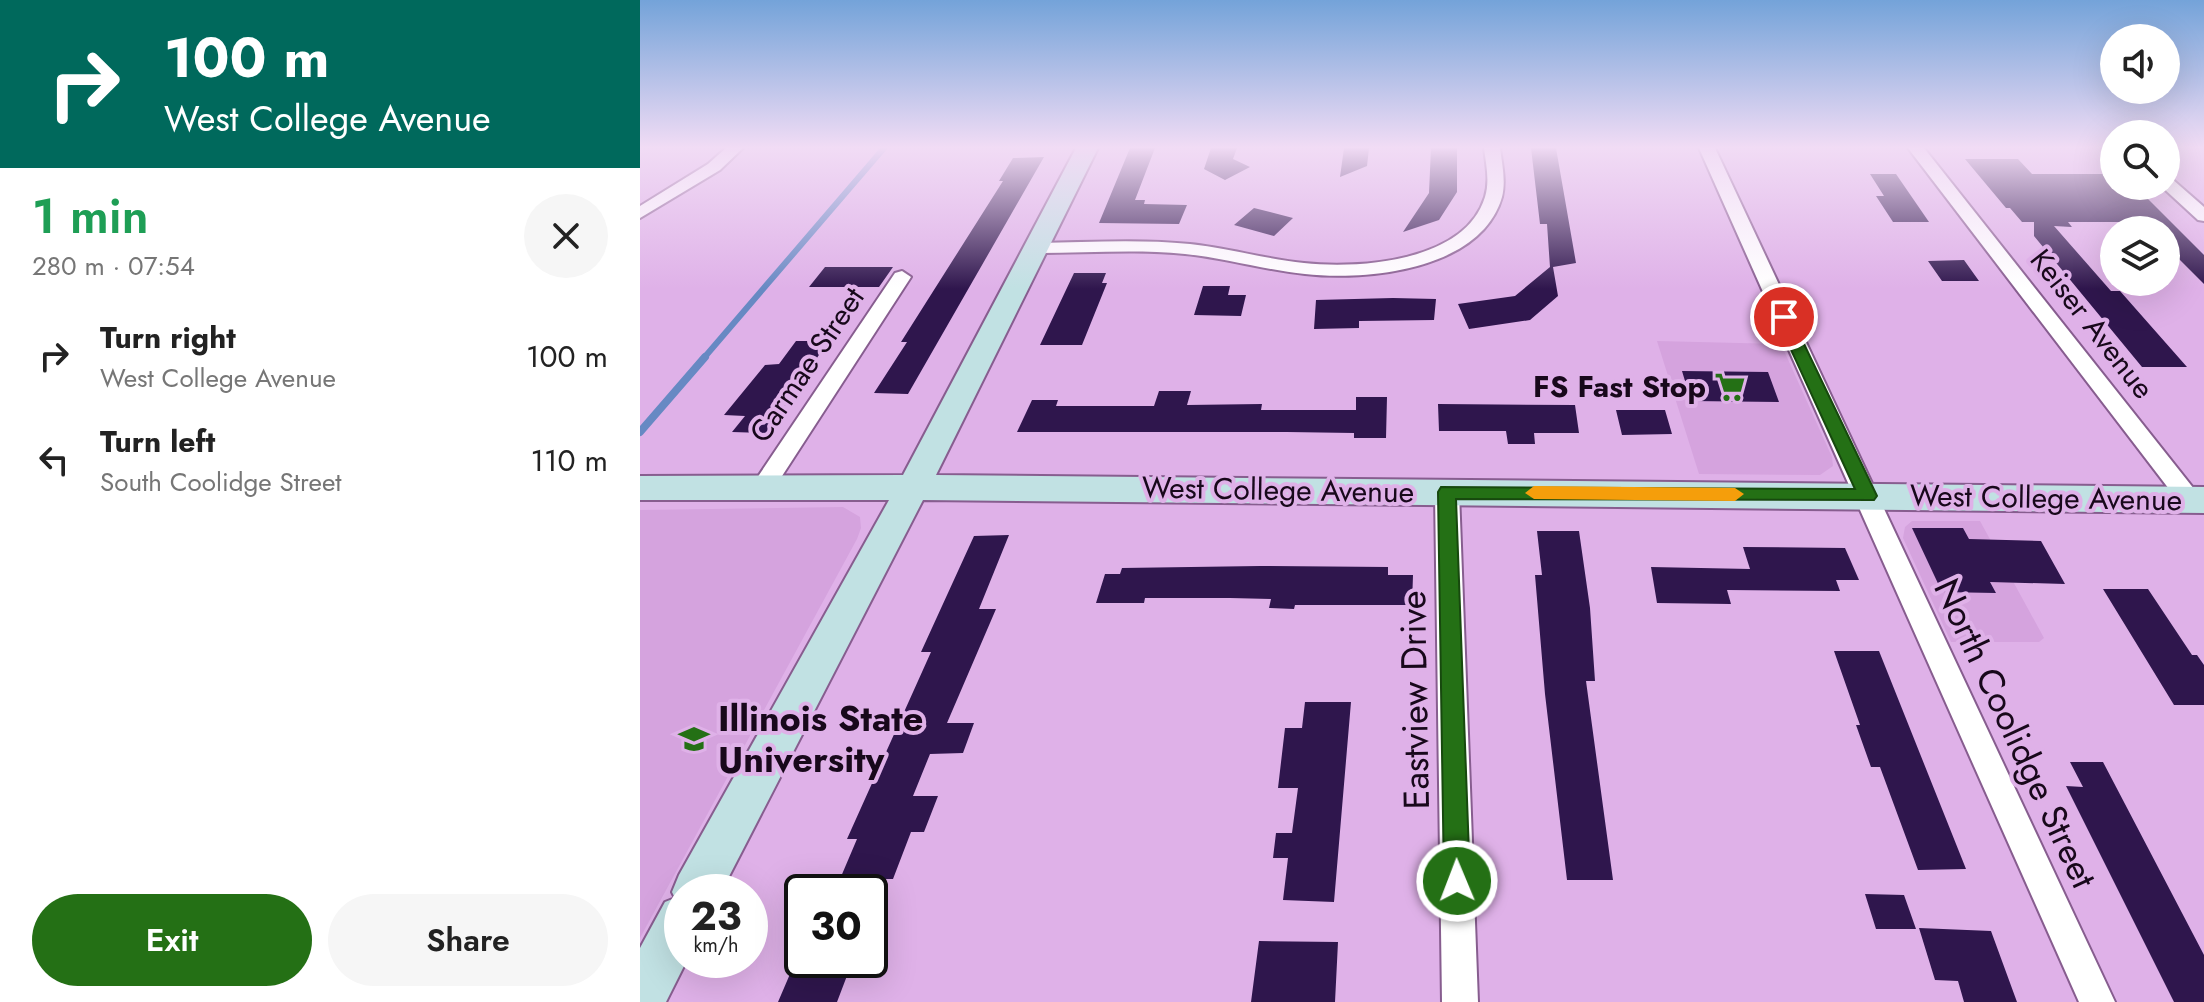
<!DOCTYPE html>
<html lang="en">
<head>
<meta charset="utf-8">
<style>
  body { margin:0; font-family:Jost,sans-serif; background:#f6f6f6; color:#222; height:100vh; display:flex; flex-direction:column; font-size:30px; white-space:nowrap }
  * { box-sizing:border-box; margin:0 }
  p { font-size:26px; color:#767676 }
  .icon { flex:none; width:44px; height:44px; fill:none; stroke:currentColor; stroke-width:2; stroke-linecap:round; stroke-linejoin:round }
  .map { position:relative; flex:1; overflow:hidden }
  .side { display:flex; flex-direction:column; background:#fff; width:640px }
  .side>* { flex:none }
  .banner { background:#00695c; color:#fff; overflow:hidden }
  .controls { position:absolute; left:1460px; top:24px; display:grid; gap:16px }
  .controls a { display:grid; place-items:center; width:80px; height:80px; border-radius:50%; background:#fff; box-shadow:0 8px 32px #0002; font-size:40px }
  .speed { position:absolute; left:24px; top:874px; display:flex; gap:16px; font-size:40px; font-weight:700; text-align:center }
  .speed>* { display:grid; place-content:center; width:104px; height:104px; border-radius:50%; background:#fff; box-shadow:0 8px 32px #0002; line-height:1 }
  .speed small { font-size:20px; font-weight:400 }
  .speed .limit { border:4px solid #111; border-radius:12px; background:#fff; color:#111 }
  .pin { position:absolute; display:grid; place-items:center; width:68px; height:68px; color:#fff; margin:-34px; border:4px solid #fff; border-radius:50%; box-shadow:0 2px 8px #0007 }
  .me { position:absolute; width:88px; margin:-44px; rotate:359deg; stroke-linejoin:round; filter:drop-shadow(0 0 6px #0008) }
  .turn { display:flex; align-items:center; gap:28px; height:168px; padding:0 32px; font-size:36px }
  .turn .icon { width:104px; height:104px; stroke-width:2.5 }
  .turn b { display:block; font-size:56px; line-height:68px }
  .round { display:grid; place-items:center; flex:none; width:84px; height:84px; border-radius:42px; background:#f6f6f6 }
  .head { display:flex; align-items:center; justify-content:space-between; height:136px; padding:0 32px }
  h1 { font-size:48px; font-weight:600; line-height:60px; color:#1e9e55 }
  .button { display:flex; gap:16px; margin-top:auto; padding:16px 32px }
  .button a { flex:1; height:92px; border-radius:48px; background:#247015; color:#fff; font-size:32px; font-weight:600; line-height:92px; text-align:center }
  .button a+a { background:#f6f6f6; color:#222 }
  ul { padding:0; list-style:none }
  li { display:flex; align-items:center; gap:24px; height:104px; padding:0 32px }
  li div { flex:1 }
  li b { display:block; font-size:30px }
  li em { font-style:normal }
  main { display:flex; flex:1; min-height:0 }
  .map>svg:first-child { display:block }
  .built { fill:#d5a3de }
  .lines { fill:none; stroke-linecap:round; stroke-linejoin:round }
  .stream-far1 { stroke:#6789c3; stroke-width:6 }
  .stream { stroke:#6789c3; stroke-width:8 }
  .building { fill:#2f164d }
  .street-casing { stroke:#875d8f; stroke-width:4 }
  .secondary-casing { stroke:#875d8f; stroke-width:4 }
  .street { fill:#fff; fill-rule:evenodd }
  .secondary { fill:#c1e1e3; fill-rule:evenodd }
  .route { fill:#247015; stroke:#17490e; stroke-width:2 }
  .slow { fill:#f59e0b }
  .labels { text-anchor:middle; stroke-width:8; stroke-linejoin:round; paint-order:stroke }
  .street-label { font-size:30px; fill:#18081b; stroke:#dfb1e8 }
  .poi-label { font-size:30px; font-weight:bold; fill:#18081b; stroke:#dfb1e8; text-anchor:end }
  .near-street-label { font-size:36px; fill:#18081b; stroke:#dfb1e8 }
  .near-poi-label { font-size:36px; font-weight:bold; fill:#18081b; stroke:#dfb1e8; text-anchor:start }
</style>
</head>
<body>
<main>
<section class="side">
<div class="banner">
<div class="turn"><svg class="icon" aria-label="right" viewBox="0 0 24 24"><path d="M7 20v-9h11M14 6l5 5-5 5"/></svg><div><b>100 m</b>West College Avenue</div></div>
</div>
<div class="head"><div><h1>1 min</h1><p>280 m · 07:54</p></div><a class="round"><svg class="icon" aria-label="close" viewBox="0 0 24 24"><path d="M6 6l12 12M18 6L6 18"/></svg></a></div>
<ul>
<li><svg class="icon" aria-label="right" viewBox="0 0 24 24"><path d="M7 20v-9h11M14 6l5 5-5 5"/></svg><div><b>Turn right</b><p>West College Avenue</p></div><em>100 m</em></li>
<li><svg class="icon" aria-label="left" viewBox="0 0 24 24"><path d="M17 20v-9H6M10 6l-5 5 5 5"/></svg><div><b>Turn left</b><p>South Coolidge Street</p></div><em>110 m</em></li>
</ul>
<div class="button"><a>Exit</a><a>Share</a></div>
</section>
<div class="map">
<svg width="1564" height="1002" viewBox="0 0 1564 1002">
  <rect width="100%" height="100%" fill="#dfb1e8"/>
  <!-- built -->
  <path class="built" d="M 1017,341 L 1141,344 L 1192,457 L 1193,466 L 1180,475 L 1059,474 Z
    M 203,507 L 220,517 L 221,528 L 217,539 L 0,938 L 0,510 Z
    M 1272,521 L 1340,521 L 1404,638 L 1399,642 L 1311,642 L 1263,538 L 1265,527 Z"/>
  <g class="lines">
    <!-- stream-far1 -->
    <path class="stream-far1" d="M 63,359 L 244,148"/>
    <!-- stream -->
    <path class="stream" d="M 0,432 L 65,357"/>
  </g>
  <!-- building -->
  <path class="building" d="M 490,148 L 515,148 L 495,200 L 505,200 L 504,204 L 547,205 L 539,224 L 459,223 Z
    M 571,148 L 597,148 L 593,159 L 610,167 L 585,180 L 564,169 Z
    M 704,148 L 729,148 L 727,166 L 700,177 Z
    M 791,148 L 817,148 L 817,192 L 799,220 L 763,232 L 789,193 Z
    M 891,148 L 916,148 L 936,263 L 913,267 L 918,296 L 890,320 L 829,329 L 818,304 L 875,296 L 910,267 L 907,224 L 900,224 Z
    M 404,157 L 268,394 L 234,393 L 267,342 L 261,342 L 363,181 L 359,181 L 373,158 Z
    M 1325,159 L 1378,159 L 1392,174 L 1474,174 L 1474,186 L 1494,186 L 1506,197 L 1564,255 L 1564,284 L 1533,253 L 1526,252 L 1526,230 L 1504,230 L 1496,222 L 1428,222 L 1432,227 L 1414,226 L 1471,291 L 1480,291 L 1547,367 L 1502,367 L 1394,236 L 1394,222 L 1382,222 L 1370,208 L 1366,208 Z
    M 1230,174 L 1256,174 L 1289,222 L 1253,222 L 1236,196 L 1244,196 Z
    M 614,208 L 653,218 L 634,236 L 594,225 Z
    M 1324,260 L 1339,281 L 1302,281 L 1288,261 Z
    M 185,267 L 253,267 L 239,287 L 169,287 Z
    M 434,273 L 466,273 L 462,283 L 467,283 L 442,345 L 400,345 Z
    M 563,286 L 590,286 L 588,295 L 606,295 L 601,316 L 554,315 Z
    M 753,298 L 796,299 L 794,320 L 719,321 L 719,328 L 674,329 L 676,300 Z
    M 156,341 L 188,341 L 128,433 L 92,432 L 105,416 L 84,415 L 125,365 L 139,364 Z
    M 1042,371 L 1128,372 L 1139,402 L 1051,401 Z
    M 519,391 L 551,391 L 547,405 L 622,404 L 621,410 L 716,410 L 716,397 L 747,397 L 746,438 L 714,438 L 714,433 L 647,432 L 377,432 L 392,400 L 418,400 L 416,406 L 514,406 Z
    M 798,404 L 935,405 L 939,433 L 894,433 L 895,444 L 868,444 L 866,431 L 799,431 Z
    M 976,410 L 1025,410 L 1032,434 L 982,435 Z
    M 1272,528 L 1323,528 L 1329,539 L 1401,541 L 1425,584 L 1350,582 L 1356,593 L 1302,592 Z
    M 897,531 L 939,531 L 950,608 L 955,681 L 946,681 L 973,880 L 927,880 L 905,694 L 895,575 L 902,575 Z
    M 369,535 L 339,609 L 356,609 L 307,723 L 334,723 L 323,753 L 290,754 L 273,796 L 298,796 L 284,832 L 271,832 L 253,879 L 200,879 L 217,839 L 207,839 L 291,652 L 281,652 L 334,536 Z
    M 1103,547 L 1205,548 L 1219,580 L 1196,580 L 1200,591 L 1087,590 L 1091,604 L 1017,603 L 1011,567 L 1110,569 Z
    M 620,566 L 748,567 L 748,575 L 773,575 L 772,605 L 655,605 L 654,609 L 629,608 L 631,599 L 590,598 L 505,598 L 504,603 L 456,603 L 465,574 L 480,574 L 482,568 Z
    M 1463,589 L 1508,589 L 1552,655 L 1557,655 L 1564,665 L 1564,705 L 1534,705 Z
    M 1194,651 L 1239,651 L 1326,869 L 1278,870 L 1240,767 L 1231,767 L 1216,725 L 1220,725 Z
    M 665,702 L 711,702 L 694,902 L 643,900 L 648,858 L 633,858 L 636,833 L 652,833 L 658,788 L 638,788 L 645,728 L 662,728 Z
    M 1430,762 L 1463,762 L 1564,955 L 1564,1002 L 1534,1002 L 1426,786 L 1443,787 Z
    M 1225,894 L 1264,895 L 1276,929 L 1236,929 Z
    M 1279,928 L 1351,931 L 1377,1002 L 1324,1002 L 1318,981 L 1295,980 Z
    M 619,941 L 698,942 L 695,1002 L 611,1002 Z
    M 156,960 L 213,960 L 197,1002 L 138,1002 Z"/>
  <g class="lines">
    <!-- street casing -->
    <g class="street-casing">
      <path id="street" d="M 86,148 L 103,148 L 80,170 L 0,218 L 0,206 L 68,164 Z
        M 844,148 L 860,148 C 862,164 866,181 862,197 C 841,270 727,281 665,274 C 625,270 585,258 545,254 C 496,249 447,253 398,253 L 389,248 L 398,243 C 448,242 500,239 550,244 C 588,248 625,259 664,263 C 719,269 825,262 845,197 C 850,181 846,164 844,148 Z
        M 1059,148 L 1075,148 L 1475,1002 L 1439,1002 Z
        M 1268,148 L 1284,148 L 1558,494 L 1562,500 L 1558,506 L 1550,509 L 1542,506 Z
        M 1526,177 L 1532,179 L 1564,207 L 1564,221 L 1558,220 L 1521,186 L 1526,186 Z
        M 262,271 L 271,277 L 131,493 L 123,496 L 115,493 L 111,487 L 115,481 L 255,273 Z
        M 807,483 L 815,486 L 819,492 L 838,1002 L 802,1002 L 795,492 L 799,486 Z"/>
    </g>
    <!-- secondary casing -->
    <g class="secondary-casing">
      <path id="secondary" d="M 436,148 L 458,148 L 296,475 L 1564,487 L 1564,513 L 283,500 L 81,892 L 42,892 L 42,960 L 47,960 L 26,1002 L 0,1002 L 0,948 L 25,902 L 35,898 L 32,892 L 39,875 L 249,500 L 0,500 L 0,476 L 263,475 Z"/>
    </g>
    <!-- street -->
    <use href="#street" class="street"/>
    <!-- secondary -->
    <use href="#secondary" class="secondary"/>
  </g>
  <!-- sky -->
  <linearGradient id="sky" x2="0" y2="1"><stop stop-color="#74a3d9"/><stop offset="0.51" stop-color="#f1dcf5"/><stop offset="1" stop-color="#f1dcf5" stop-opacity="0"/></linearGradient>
  <rect width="1564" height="289" fill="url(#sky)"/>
  <!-- route -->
  <path class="route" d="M 1144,312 L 1151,317 L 1237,496 L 1234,500 L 816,499 L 830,881 L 826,890 L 817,894 L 808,890 L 804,881 L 798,492 L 801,487 L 1215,489 L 1136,317 Z"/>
  <!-- slow -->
  <path class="slow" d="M 894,486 L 1095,488 L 1104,494 L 1095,501 L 894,499 L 885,493 Z"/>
  <!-- icons -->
  <defs>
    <g id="supermarket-bare" transform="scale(2.4)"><path d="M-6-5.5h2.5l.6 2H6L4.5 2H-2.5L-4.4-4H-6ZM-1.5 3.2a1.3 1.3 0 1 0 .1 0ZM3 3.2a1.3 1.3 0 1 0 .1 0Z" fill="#247015" stroke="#dfb1e8" stroke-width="2.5" paint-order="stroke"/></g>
    <g id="university-bare" transform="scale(2.4)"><path d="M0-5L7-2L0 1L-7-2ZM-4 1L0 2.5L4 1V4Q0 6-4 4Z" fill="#247015" stroke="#dfb1e8" stroke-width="2.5" paint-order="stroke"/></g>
  </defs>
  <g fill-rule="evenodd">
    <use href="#supermarket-bare" x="1090" y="387"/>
    <use href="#university-bare" x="54" y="739"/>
  </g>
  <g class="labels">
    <!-- street labels -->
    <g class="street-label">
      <text transform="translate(1452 324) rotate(52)" y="10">Keiser Avenue</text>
      <text transform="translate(167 365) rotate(-56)" y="10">Carmae Street</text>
      <text transform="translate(638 490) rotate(1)" y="10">West College Avenue</text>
      <text transform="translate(1406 498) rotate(1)" y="10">West College Avenue</text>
    </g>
    <!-- poi labels -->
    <g class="poi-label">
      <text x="1066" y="397">FS Fast Stop</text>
    </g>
    <!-- near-street labels -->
    <g class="near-street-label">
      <text transform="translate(774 700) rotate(-91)" y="13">Eastview Drive</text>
      <text transform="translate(1376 733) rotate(65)" y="13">North Coolidge Street</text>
    </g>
    <!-- near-poi labels -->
    <g class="near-poi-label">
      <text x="78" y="731">Illinois State<tspan x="78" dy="41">University</tspan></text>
    </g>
  </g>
</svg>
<div class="controls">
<a><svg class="icon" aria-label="sound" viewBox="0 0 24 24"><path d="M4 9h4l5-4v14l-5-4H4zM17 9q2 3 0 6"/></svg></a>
<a><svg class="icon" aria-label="search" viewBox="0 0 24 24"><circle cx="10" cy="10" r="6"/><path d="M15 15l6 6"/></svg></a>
<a><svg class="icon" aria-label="layers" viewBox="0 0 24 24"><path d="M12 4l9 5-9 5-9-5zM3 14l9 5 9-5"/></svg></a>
</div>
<div class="speed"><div>23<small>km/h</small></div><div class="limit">30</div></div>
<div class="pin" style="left:1144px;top:317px;background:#d93025"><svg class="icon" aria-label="arrive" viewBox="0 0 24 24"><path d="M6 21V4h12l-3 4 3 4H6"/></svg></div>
<svg class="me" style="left:817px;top:881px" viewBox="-20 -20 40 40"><circle r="17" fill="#247015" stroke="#fff" stroke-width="3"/><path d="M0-11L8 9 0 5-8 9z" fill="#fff"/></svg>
</div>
</main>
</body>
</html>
